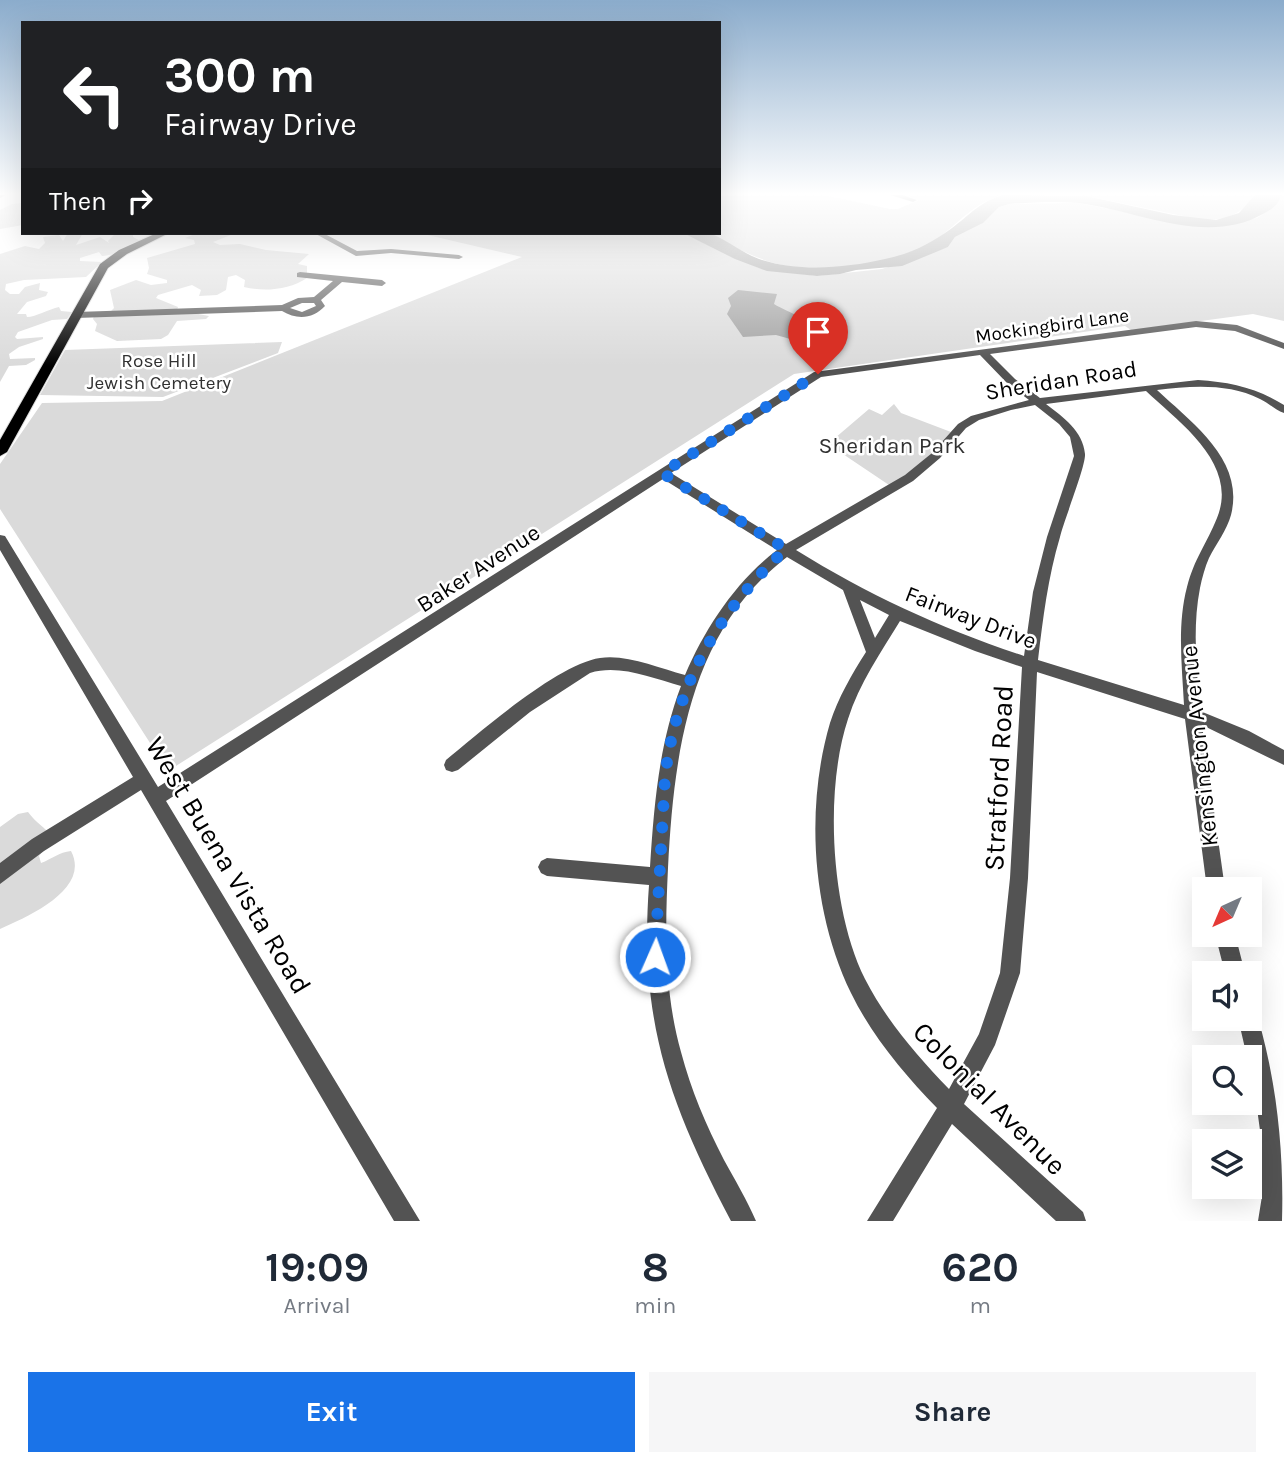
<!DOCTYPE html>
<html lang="en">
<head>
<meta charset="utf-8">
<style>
  body { margin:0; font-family:Karla,sans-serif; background:#f6f6f7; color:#1f2937; height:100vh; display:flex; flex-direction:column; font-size:26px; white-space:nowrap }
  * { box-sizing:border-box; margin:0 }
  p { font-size:23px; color:#747a83 }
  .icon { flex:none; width:38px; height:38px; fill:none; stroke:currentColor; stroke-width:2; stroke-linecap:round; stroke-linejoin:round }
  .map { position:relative; height:1221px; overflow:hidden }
  .sheet { display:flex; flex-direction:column; background:#fff; flex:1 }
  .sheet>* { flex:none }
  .hud { position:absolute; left:21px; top:21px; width:700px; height:214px; border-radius:0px; box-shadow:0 7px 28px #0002; background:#202124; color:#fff; overflow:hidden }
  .needle { width:46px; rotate:224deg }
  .fabs { position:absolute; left:1192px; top:877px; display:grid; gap:14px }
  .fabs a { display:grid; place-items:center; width:70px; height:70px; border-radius:0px; background:#fff; box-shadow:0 7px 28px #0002; font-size:35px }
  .pin { position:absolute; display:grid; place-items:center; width:60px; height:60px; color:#fff; margin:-72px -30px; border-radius:50% 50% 50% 0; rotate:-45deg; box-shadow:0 0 7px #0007 }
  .pin .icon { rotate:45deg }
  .me { position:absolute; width:77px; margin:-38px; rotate:2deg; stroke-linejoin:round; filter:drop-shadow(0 0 5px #0008) }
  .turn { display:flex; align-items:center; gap:24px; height:147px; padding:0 28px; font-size:32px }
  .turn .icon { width:91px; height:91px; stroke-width:2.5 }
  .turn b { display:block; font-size:49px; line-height:60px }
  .then { display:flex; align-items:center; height:66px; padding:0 28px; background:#0003; gap:14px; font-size:26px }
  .eta { display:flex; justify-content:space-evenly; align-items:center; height:119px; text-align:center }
  .eta b { font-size:42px; font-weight:700; line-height:49px }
  .action { display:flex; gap:14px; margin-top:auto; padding:14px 28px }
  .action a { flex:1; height:80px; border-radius:0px; background:#1a73e8; color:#fff; font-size:28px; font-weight:700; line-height:80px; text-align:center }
  .action a+a { background:#f6f6f7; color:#1f2937 }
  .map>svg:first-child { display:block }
  .green { fill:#dadada }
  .water { fill:#a1a1a1 }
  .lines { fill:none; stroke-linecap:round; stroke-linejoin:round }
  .major-casing { stroke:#dbdbdb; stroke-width:2 }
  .minor { fill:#535353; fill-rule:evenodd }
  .major { fill:#000; fill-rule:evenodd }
  .route { stroke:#1a73e8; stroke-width:12; stroke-dasharray:0 21.6 }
  .labels { text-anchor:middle; stroke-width:5; stroke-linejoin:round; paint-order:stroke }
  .far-street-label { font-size:19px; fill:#000; stroke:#fff }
  .far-park-label { font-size:19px; fill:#313131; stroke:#fff }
  .street-label { font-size:23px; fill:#000; stroke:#fff }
  .park-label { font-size:23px; fill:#313131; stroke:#fff }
  .near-street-label { font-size:28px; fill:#000; stroke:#fff }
</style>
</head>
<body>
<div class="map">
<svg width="1284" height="1221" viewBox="0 0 1284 1221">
  <rect width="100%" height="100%" fill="#fff"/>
  <!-- green -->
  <path class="green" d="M 719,195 L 823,195 L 890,209 L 898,209 L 919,200 L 905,195 L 1004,195 C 974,201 958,225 934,241 C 900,264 822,273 782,265 C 755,259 732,246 708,233 L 719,233 Z
    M 1071,195 L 1255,195 C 1242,215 1225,220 1202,220 L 1092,197 Z
    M 1281,195 L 1284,195 L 1284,321 L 1253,314 L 1141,329 L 1131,330 L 1125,326 L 794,374 L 168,771 L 0,509 L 0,464 L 42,403 L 162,401 L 522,257 L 419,233 L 683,233 L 759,268 L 817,276 L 882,269 L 948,247 L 955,237 L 981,224 L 999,207 L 1009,204 L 1078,203 L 1199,226 L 1257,218 L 1275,206 Z
    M 23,203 L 23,225 L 0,229 L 0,210 L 12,204 Z
    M 68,233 L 83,233 L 76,245 L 100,237 L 109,243 L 108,241 L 116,233 L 133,233 L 133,237 L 139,240 C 131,250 114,255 102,256 L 99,252 L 80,258 L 80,261 L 102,262 L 86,277 L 24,280 L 6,284 L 5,290 L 10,294 L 19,294 L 25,287 L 40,283 L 39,290 L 48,292 L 46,296 L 27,302 L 17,314 L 26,314 L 27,317 C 36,317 49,309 59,307 L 61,311 L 72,312 L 67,319 L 52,320 L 18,332 L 15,337 L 17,339 L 43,337 L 43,339 L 19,347 L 9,354 L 10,359 L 35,358 L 35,360 L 26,365 L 9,366 L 0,382 L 0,254 L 25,246 L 39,249 L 45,243 L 43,237 L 59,235 L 63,241 Z
    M 198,233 L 236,233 L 213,242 L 220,245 L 240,244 L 266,250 L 309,254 L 298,264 L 307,266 L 307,278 C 289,290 264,292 244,287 L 245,280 L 236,275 L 228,277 L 226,290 L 217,295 L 199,296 L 201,290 L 192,285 L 158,295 L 156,298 L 178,307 L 177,310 L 209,316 L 206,319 L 177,321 L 168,335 L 161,339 L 117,341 L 95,331 L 97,324 L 93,319 L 94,316 L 107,315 L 114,308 L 110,290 L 136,280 L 151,285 L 167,283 L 167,280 L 147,274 L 149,268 L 147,258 L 195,244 L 194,240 L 185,238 Z
    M 282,342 L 278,353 L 163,397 L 40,395 L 65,350 Z
    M 894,404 L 901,413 L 951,432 C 933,453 913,473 889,485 L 828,444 L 869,409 L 882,415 Z
    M 28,812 C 36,823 45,827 53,838 L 39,856 L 41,863 C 52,859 59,852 71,851 C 91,889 29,916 0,929 L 0,827 L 18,814 Z"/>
  <!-- water -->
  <path class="water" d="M 1004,195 L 1086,196 L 1173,215 L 1216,220 L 1239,213 L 1255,195 L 1281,195 C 1278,206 1272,209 1263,214 C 1206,246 1139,211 1079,203 C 1057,201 1031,202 1009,204 L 999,207 L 983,223 L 955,237 L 948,247 L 919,259 L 902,266 L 856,270 L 840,274 L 817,276 L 767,271 L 735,259 L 683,233 C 691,233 702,231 709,233 C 728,240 743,254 762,260 C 801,272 845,268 885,259 C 910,254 932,243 952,228 C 970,215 980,201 1004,195 Z
    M 738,290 L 777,294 L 774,304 C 788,313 821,322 820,341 L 812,345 L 776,335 L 743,337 L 727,314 L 731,306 L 728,298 Z"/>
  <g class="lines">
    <!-- major casing -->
    <g class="major-casing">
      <path id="major" d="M 157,233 L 169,233 L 127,254 L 108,268 L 7,452 L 0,456 L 0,440 L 100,264 L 119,250 Z"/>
    </g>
    <!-- minor -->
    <path class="minor" d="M 0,195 L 6,195 L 0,198 Z
      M 890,195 L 903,195 L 917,200 L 913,202 Z
      M 314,233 L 323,233 L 357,251 L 391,249 L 459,255 L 463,257 L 459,259 L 391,253 L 356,256 Z
      M 300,272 L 382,280 L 386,283 L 382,286 L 342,282 L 321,300 L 325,306 C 313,319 297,320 282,311 L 76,318 L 71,315 L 76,312 L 282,305 L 298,298 L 314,297 L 333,281 L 297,277 L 297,273 ZM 302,303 L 314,303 L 316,306 L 302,312 L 290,308 Z
      M 1196,321 L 1237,325 L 1284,343 L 1284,349 L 1235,331 L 1196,327 L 990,354 L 1015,379 L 1040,398 L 1198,380 C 1230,382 1257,388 1284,405 L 1284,413 C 1275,410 1269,403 1260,399 C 1228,383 1191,386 1157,390 C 1192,423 1245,460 1231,515 C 1227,530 1216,544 1209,558 C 1205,567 1202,578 1200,588 C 1192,629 1197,670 1200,711 L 1249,731 L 1284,750 L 1284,765 L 1202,725 L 1225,889 L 1207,889 L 1185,719 L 1037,672 L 1028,878 L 1020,973 L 995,1045 L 964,1104 L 1083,1212 L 1086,1221 L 1056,1221 L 952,1124 L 893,1221 L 867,1221 L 937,1108 C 904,1074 872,1036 851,993 C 812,913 805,808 830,723 C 838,698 852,674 866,652 L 843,590 L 787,557 C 689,632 674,753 668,868 C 665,929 664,992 681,1052 C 691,1090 706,1125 724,1160 C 735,1180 747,1200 756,1221 L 731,1221 C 669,1103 639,1021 649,885 L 547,876 L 541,873 L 538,867 L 541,861 L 547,858 L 650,867 C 654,805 659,744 681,686 C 652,678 619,664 590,673 L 530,712 L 458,770 L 452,772 L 446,770 L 444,765 L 446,760 C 480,732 558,664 600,658 C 627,654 658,668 685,675 C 705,628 736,581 777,550 L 663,479 L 166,801 L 420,1221 L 394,1221 L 141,790 L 44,851 L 0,884 L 0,863 L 32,839 L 133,777 L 0,550 L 0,535 L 5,536 L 158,787 L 814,372 ZM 980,355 L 1007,383 L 1029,400 L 971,416 L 958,424 L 932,453 L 905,475 L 786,544 L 671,473 L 821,377 ZM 1146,391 C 1180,423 1239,464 1217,518 C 1207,543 1194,559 1187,587 C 1177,625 1182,666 1184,705 L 1038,660 C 1043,618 1048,577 1060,537 C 1064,520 1086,466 1085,454 C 1083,431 1063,417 1046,404 ZM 1035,405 L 1059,424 L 1070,437 L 1074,456 L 1047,537 L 1033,592 L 1024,656 C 943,629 868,595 796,550 L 913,481 L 940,458 L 966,428 L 979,420 L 1011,410 ZM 860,600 L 889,615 L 875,638 ZM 900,621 L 975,651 L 1022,667 L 1010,878 L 1000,973 L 979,1034 L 949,1089 C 917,1056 886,1020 865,979 C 831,911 824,791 848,719 C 859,684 881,652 900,621 Z
      M 1215,934 L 1235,934 L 1245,973 L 1225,973 Z
      M 1250,1008 L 1255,1011 L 1258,1018 C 1277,1084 1284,1152 1282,1221 L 1258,1221 L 1262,1196 L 1262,1145 L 1250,1057 L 1247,1057 L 1238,1018 L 1250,1018 Z"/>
    <!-- major -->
    <use href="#major" class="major"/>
  </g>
  <!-- sky -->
  <linearGradient id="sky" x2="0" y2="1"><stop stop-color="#8baccc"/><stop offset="0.53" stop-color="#fff"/><stop offset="1" stop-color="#fff" stop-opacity="0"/></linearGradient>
  <rect width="1284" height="366" fill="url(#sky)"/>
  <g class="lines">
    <!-- route -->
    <path class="route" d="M 655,957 L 665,777 C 676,684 718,612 786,549 L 662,473 L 818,374"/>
  </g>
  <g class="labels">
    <!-- far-street labels -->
    <g class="far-street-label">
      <text transform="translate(1052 325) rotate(-8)" y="7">Mockingbird Lane</text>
    </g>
    <!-- far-park labels -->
    <g class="far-park-label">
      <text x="159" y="367">Rose Hill<tspan x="159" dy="22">Jewish Cemetery</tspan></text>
    </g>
    <!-- street labels -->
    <g class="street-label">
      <text transform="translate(1061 380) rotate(-9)" y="8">Sheridan Road</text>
      <text transform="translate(478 568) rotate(-33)" y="8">Baker Avenue</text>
      <text transform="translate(971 617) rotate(21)" y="8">Fairway Drive</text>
      <text transform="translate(1199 746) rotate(-96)" y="8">Kensington Avenue</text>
    </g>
    <!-- park labels -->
    <g class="park-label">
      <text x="892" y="453">Sheridan Park</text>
    </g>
    <!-- near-street labels -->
    <g class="near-street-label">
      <text transform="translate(998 778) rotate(-87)" y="10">Stratford Road</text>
      <text transform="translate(229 865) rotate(59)" y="10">West Buena Vista Road</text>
      <text transform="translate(990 1098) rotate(45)" y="10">Colonial Avenue</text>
    </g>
  </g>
</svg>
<div class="fabs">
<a><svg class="needle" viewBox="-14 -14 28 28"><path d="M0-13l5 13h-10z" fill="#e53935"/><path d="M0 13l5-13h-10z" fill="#747a83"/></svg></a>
<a><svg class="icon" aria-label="sound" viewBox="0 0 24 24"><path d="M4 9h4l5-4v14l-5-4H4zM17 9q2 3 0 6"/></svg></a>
<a><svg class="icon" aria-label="search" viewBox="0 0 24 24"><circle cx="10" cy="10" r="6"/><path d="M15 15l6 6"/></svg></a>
<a><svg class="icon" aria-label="layers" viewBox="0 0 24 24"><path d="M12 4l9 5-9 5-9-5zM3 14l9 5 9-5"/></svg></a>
</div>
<div class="pin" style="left:818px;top:374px;background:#d93025"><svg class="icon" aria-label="arrive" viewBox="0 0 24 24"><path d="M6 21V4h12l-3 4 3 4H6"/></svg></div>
<svg class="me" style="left:655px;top:957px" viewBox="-20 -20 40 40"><circle r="17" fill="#1a73e8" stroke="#fff" stroke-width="3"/><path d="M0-11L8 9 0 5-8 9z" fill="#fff"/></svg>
<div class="hud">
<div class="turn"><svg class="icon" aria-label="left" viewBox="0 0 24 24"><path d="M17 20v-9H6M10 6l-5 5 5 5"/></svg><div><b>300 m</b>Fairway Drive</div></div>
<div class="then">Then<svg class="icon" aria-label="right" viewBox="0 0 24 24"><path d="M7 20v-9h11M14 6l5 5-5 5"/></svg></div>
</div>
</div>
<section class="sheet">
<div class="eta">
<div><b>19:09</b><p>Arrival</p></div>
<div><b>8</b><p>min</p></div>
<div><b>620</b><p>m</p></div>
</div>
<div class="action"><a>Exit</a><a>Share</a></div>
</section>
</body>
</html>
